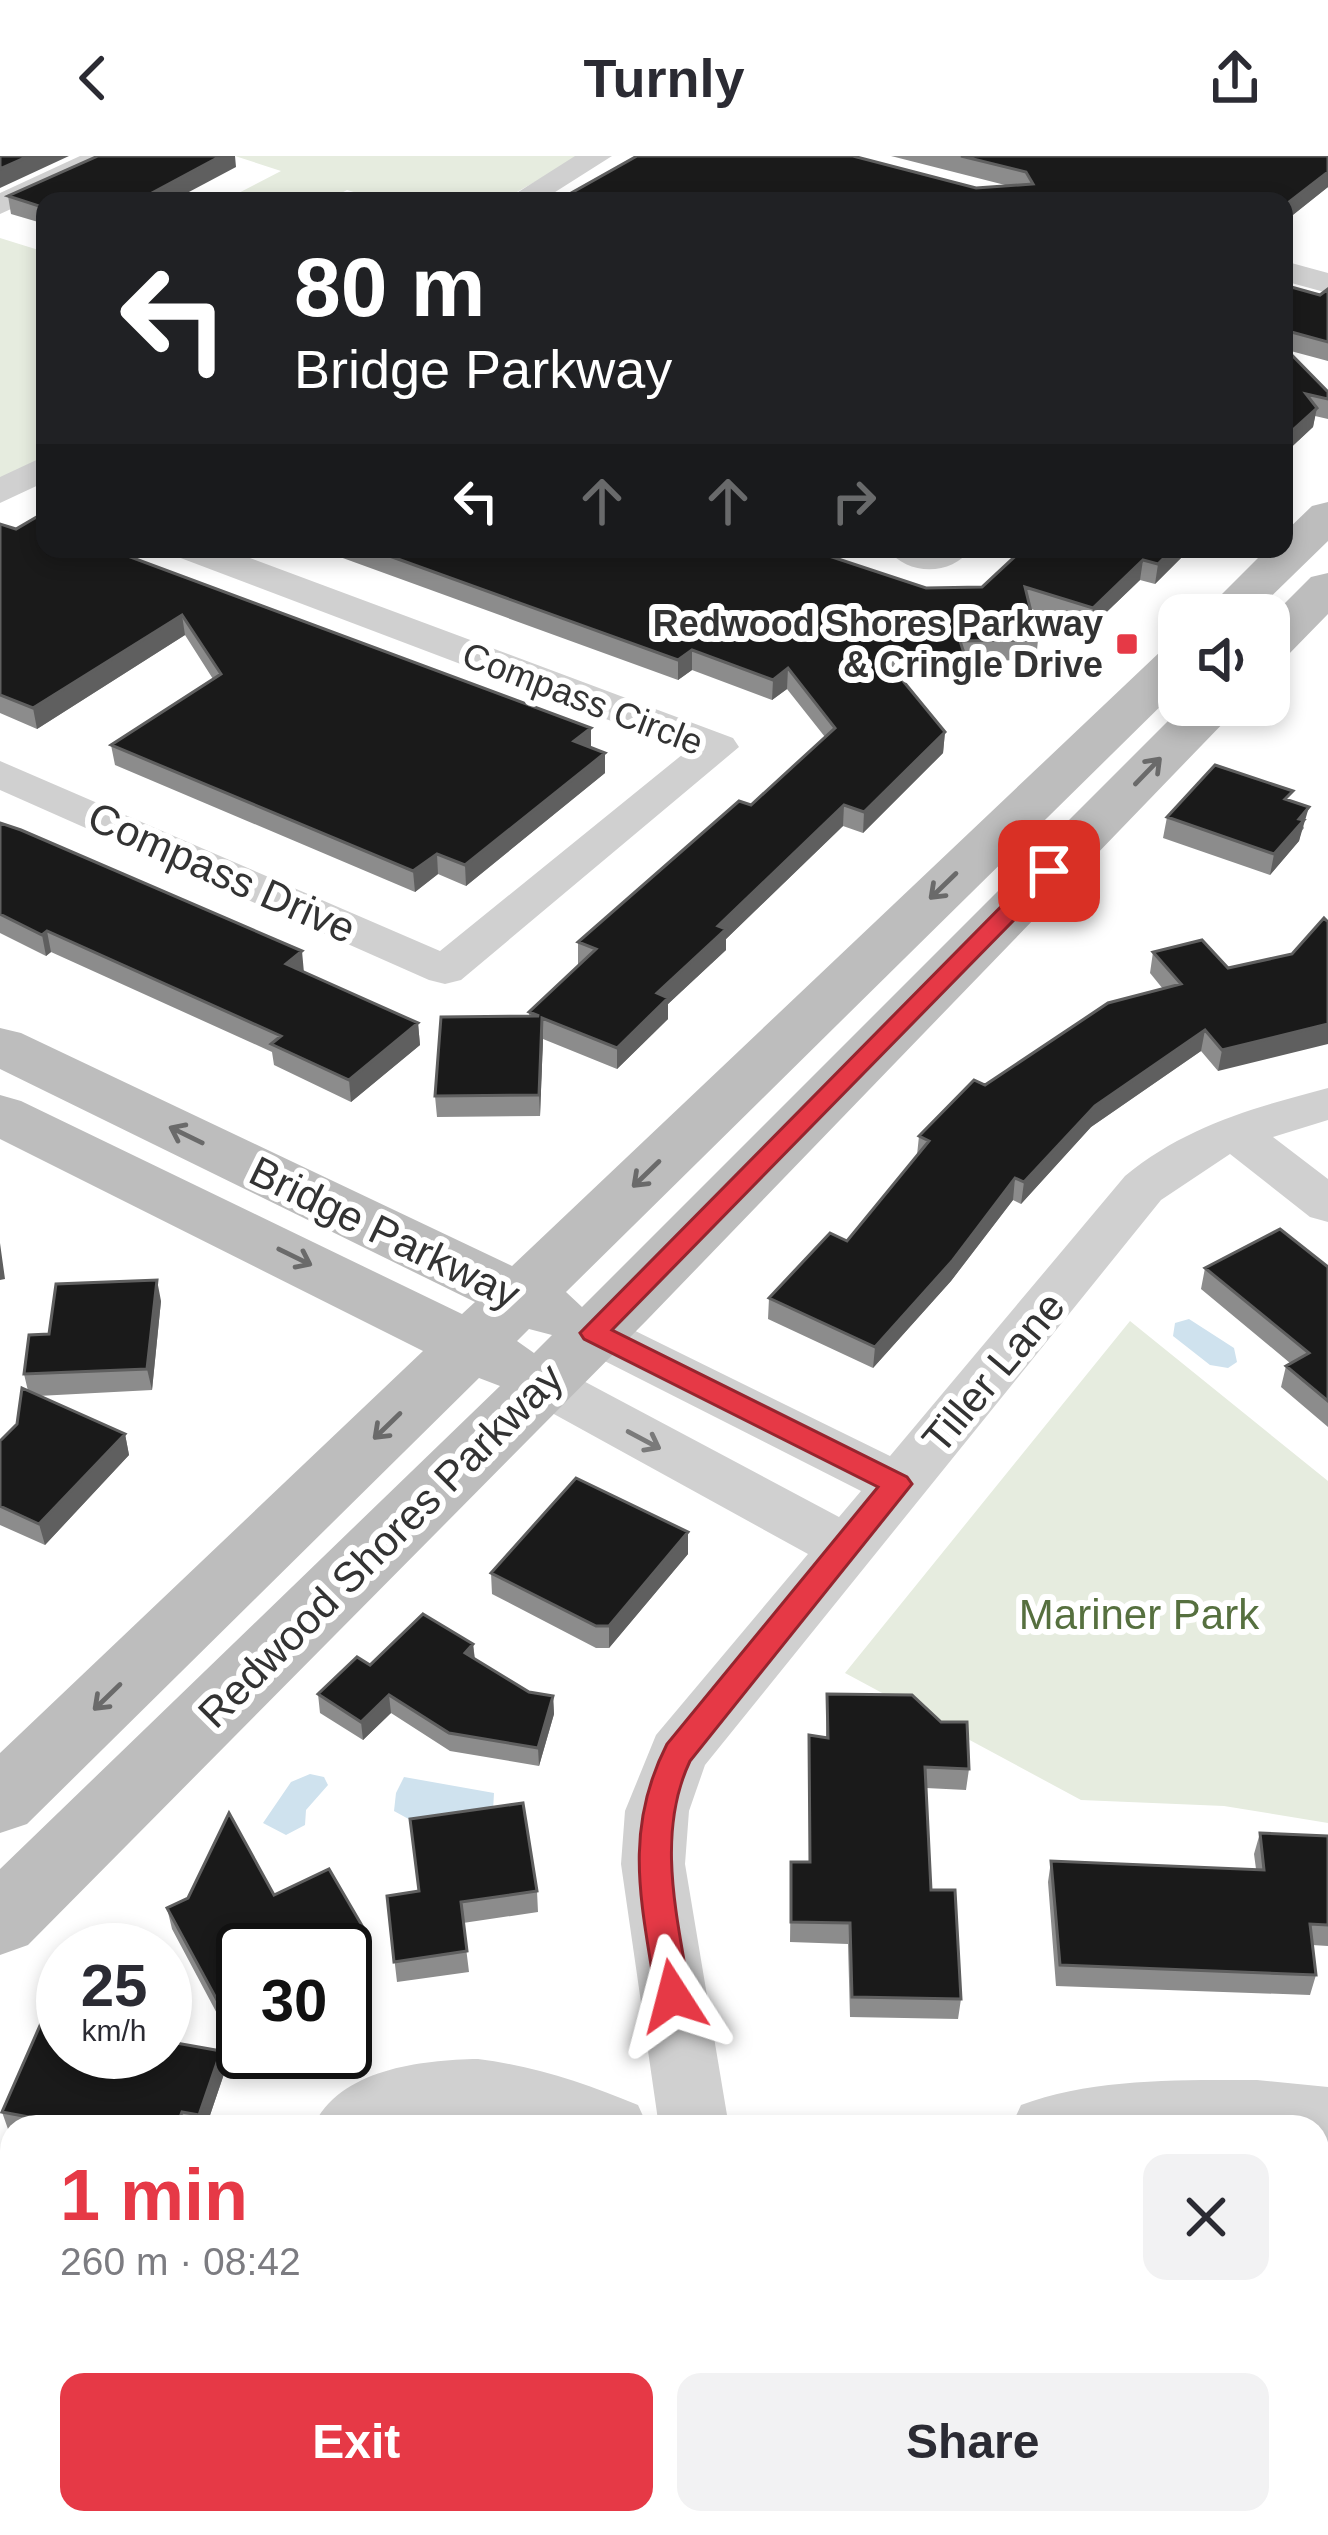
<!DOCTYPE html>
<html lang="en">
<head>
<meta charset="utf-8">
<style>
  body { margin:0; font-family:Arial,sans-serif; background:#f2f2f3; color:#2b2b33; height:100vh; display:flex; flex-direction:column; font-size:45px; white-space:nowrap }
  * { box-sizing:border-box; margin:0 }
  p { font-size:39px; color:#7c7c81 }
  .icon { flex:none; width:66px; height:66px; fill:none; stroke:currentColor; stroke-width:2; stroke-linecap:round; stroke-linejoin:round }
  .map { position:relative; flex:1; overflow:hidden }
  .sheet { position:absolute; left:0px; top:1959px; width:1329px; height:420px; display:flex; flex-direction:column; background:#fff; border-radius:36px 36px 0 0; box-shadow:0 6px 18px #0003 }
  .sheet>* { flex:none }
  .hud { position:absolute; left:36px; top:36px; width:1257px; height:366px; border-radius:24px; box-shadow:0 6px 18px #0003; background:#202124; color:#fff; overflow:hidden }
  .controls { position:absolute; left:1158px; top:438px; display:grid; gap:24px }
  .controls a { display:grid; place-items:center; width:132px; height:132px; border-radius:24px; background:#fff; box-shadow:0 6px 18px #0003; font-size:60px }
  .speed { position:absolute; left:36px; top:1767px; display:flex; gap:24px; font-size:60px; font-weight:700; text-align:center }
  .speed>* { display:grid; place-content:center; width:156px; height:156px; border-radius:50%; background:#fff; box-shadow:0 6px 18px #0003; line-height:1 }
  .speed small { font-size:30px; font-weight:400 }
  .speed .limit { border:6px solid #111; border-radius:18px; background:#fff; color:#111 }
  .pin { position:absolute; display:grid; place-items:center; width:102px; height:102px; color:#fff; margin:-51px; border-radius:24px; box-shadow:0 6px 18px #0006 }
  .me { position:absolute; width:132px; margin:-66px; rotate:351deg; stroke-linejoin:round; filter:drop-shadow(0 0 9px #0008) }
  .turn { display:flex; align-items:center; gap:42px; height:252px; padding:0 60px; font-size:54px }
  .turn .icon { width:156px; height:156px; stroke-width:2.5 }
  .turn b { display:block; font-size:84px; line-height:102px }
  .lanes { display:flex; align-items:center; height:114px; padding:0 60px; background:#0003; justify-content:center; gap:60px; direction:ltr }
  .lanes .off { opacity:.35 }
  .round { display:grid; place-items:center; flex:none; width:126px; height:126px; border-radius:24px; background:#f2f2f3 }
  .overview { display:flex; align-items:center; justify-content:space-between; height:204px; padding:0 60px }
  h1 { font-size:72px; font-weight:800; line-height:90px; color:#e63946 }
  .action { display:flex; gap:24px; margin-top:auto; padding:24px 60px }
  .action a { flex:1; height:138px; border-radius:24px; background:#e63946; color:#fff; font-size:48px; font-weight:800; line-height:138px; text-align:center }
  .action a+a { background:#f2f2f3; color:#2b2b33 }
  header { display:flex; justify-content:space-between; align-items:center; height:156px; padding:0 60px; background:#fff; font-size:54px; font-weight:800 }
  .map>svg:first-child { display:block }
  .green { fill:#e6ecdf }
  .water { fill:#cfe2ee }
  .lines { fill:none; stroke-linecap:round; stroke-linejoin:round }
  .street { fill:#d0d0d0; fill-rule:evenodd }
  .secondary { fill:#bdbdbd; fill-rule:evenodd }
  .wall { fill:#8c8c8c }
  .shaded-wall { fill:#5f5f5f }
  .building { fill:#1a1a1a; stroke:#5f5f5f; stroke-width:3 }
  .oneway { stroke:#6a6a6a }
  .oneway2 { stroke:#7a7a7a }
  .route { fill:#e63946; stroke:#96252e; stroke-width:3 }
  .poi-dot { fill:#e63946; stroke:#fff; stroke-width:4.5 }
  .labels { text-anchor:middle; stroke-width:12; stroke-linejoin:round; paint-order:stroke }
  .far-poi-label { font-size:36px; font-weight:bold; fill:#333; stroke:#fff; text-anchor:end }
  .far-street-label { font-size:36px; fill:#333; stroke:#fff }
  .street-label { font-size:42px; fill:#333; stroke:#fff }
  .park-label { font-size:42px; fill:#56703f; stroke:#fff }
</style>
</head>
<body>
<header><svg class="icon" aria-label="back" viewBox="0 0 24 24"><path d="M15 5l-7 7 7 7"/></svg>Turnly<svg class="icon" aria-label="share" viewBox="0 0 24 24"><path d="M12 15V3M7 8l5-5 5 5M5 13v7h14v-7"/></svg></header>
<div class="map">
<svg width="1328" height="2379" viewBox="0 0 1328 2379">
  <rect width="100%" height="100%" fill="#fff"/>
  <!-- green -->
  <path class="green" d="M 235,0 L 581,0 L 501,45 L 384,45 L 347,34 L 326,45 L 223,45 L 281,15 Z
    M 0,82 L 45,96 L 45,301 L 0,325 Z
    M 1130,1165 L 1328,1325 L 1328,1667 L 1224,1650 L 1081,1644 L 845,1517 Z"/>
  <!-- water -->
  <path class="water" d="M 1189,1163 L 1234,1192 L 1237,1206 L 1228,1212 L 1210,1209 L 1173,1180 L 1175,1167 Z
    M 310,1618 L 324,1621 L 328,1629 L 306,1654 L 305,1669 L 286,1679 L 263,1667 L 291,1626 Z
    M 404,1621 L 494,1637 L 493,1655 L 414,1666 L 394,1655 L 396,1637 Z"/>
  <g class="lines">
    <!-- street -->
    <path class="street" d="M 80,0 L 119,0 L 115,6 L 0,58 L 0,37 Z
      M 575,0 L 612,0 L 541,45 L 504,45 Z
      M 1284,105 L 1328,117 L 1328,137 L 1284,125 Z
      M 45,300 L 45,326 L 0,347 L 0,321 Z
      M 172,393 L 226,393 L 733,582 L 739,591 L 461,824 L 445,828 L 429,824 L 0,634 L 0,605 L 440,795 L 688,594 L 178,401 Z
      M 887,393 L 971,393 C 951,420 908,420 887,393 Z
      M 1328,932 L 1328,964 L 1273,981 L 1328,1023 L 1328,1066 L 1310,1061 L 1230,998 L 1161,1044 L 705,1609 L 689,1655 L 685,1708 L 729,1971 L 659,1971 L 621,1708 L 625,1655 L 656,1579 L 808,1398 L 523,1241 L 515,1227 L 523,1213 L 542,1207 L 561,1213 L 839,1361 L 861,1335 L 575,1190 L 567,1177 L 575,1164 L 594,1158 L 613,1164 L 890,1300 L 1125,1020 C 1186,970 1253,952 1328,932 Z
      M 478,1903 C 534,1910 585,1927 638,1949 L 648,1971 L 517,1971 L 478,1966 L 313,1971 C 339,1913 421,1904 478,1903 Z
      M 1257,1924 L 1328,1931 L 1328,1995 L 1317,1993 L 1317,1971 L 1011,1971 L 1021,1949 C 1092,1922 1182,1924 1257,1924 Z
      M 711,2367 L 789,2367 L 790,2379 L 712,2379 Z"/>
    <!-- secondary -->
    <path class="secondary" d="M 1328,346 L 1328,385 L 1252,459 L 1201,459 L 1267,393 L 1284,393 L 1284,377 L 1312,350 Z
      M 1328,417 L 1328,458 L 1286,501 L 1269,506 L 1269,463 L 1311,421 Z
      M 1179,489 L 1179,532 L 566,1136 L 582,1151 L 1184,549 L 1237,549 L 1230,560 L 647,1164 L 28,1789 L 0,1799 L 0,1713 L 500,1230 L 479,1222 L 27,1668 L 0,1677 L 0,1597 L 423,1195 L 0,983 L 0,939 L 21,945 L 462,1158 L 475,1146 L 0,913 L 0,872 L 21,877 L 512,1110 L 1162,494 ZM 529,1173 L 552,1179 L 534,1197 L 517,1185 Z"/>
  </g>
  <!-- wall -->
  <path class="wall" d="M 891,0 L 1328,0 L 1328,31 L 1284,66 L 1284,45 L 976,32 L 1009,30 Z
    M 236,11 L 45,45 L 45,68 L 11,58 L 8,40 Z
    M 1284,129 L 1320,139 L 1328,133 L 1328,205 L 1287,194 L 1328,236 L 1328,263 L 1315,260 L 1313,271 L 1284,298 Z
    M 0,368 L 45,393 L 591,572 L 591,592 L 605,597 L 605,617 L 466,730 L 438,718 L 415,736 L 115,609 L 111,589 L 213,523 L 185,479 L 37,573 L 0,557 Z
    M 318,393 L 825,393 L 825,398 L 926,432 L 982,431 L 1023,393 L 1190,393 L 1155,428 L 1140,424 L 1091,471 L 1031,453 L 1038,484 L 1036,504 L 965,505 L 963,521 L 901,523 L 945,576 L 943,597 L 863,677 L 843,670 L 726,783 L 726,794 L 668,848 L 668,863 L 617,913 L 543,883 L 540,960 L 437,961 L 435,940 L 529,861 L 529,856 L 580,808 L 578,808 L 578,786 L 751,649 L 825,581 L 787,533 L 772,544 L 692,514 L 678,524 Z
    M 1291,645 L 1304,672 L 1301,676 L 1299,685 L 1270,719 L 1163,682 L 1167,661 Z
    M 0,667 L 304,816 L 418,867 L 420,889 L 351,946 L 274,909 L 272,896 L 51,796 L 46,800 L 0,777 Z
    M 1153,796 L 1228,812 L 1292,798 L 1218,915 L 1201,895 L 1091,971 L 1021,1048 L 1013,1044 L 951,1125 L 873,1212 L 768,1163 L 769,1142 L 847,1085 L 917,999 L 919,980 L 985,929 L 1163,833 L 1150,817 Z
    M 1328,1111 L 1328,1271 L 1281,1231 L 1286,1210 L 1290,1207 L 1201,1133 L 1205,1112 Z
    M 161,1145 L 152,1234 L 38,1240 L 125,1278 L 129,1299 L 45,1389 L 0,1369 L 0,1285 L 17,1268 L 28,1235 L 24,1218 L 49,1178 Z
    M 688,1376 L 688,1398 L 609,1492 L 596,1492 L 492,1438 L 491,1417 Z
    M 473,1488 L 475,1503 L 529,1536 L 553,1540 L 554,1558 L 539,1610 L 450,1595 L 391,1557 L 363,1584 L 320,1557 L 318,1538 L 370,1509 Z
    M 827,1538 L 969,1613 L 966,1634 L 926,1632 L 931,1734 L 961,1843 L 958,1863 L 850,1861 L 848,1788 L 790,1786 L 791,1706 L 809,1706 L 809,1579 L 826,1581 Z
    M 1260,1677 L 1328,1680 L 1328,1790 L 1312,1789 L 1316,1819 L 1310,1839 L 1056,1830 L 1048,1726 L 1051,1705 L 1256,1713 L 1254,1698 Z
    M 537,1735 L 538,1756 L 463,1767 L 469,1816 L 397,1826 L 387,1740 Z
    M 274,1739 L 364,1773 L 367,1794 L 345,1804 L 345,1794 L 243,1794 L 243,1854 L 221,1865 L 172,1773 L 167,1752 Z
    M 170,1867 L 174,1887 L 225,1915 L 206,1971 L 12,1971 L 12,1976 L 9,1976 L 2,1956 Z"/>
  <!-- shaded-wall -->
  <path class="shaded-wall" d="M 29,0 L 69,0 L 0,32 L 0,13 Z
    M 221,0 L 235,0 L 236,11 L 172,45 L 137,45 Z
    M 1328,16 L 1328,31 L 1284,66 L 1284,50 Z
    M 1317,252 L 1313,271 L 1284,298 L 1284,282 Z
    M 1173,393 L 1190,393 L 1155,428 L 1158,408 Z
    M 1143,404 L 1140,424 L 1091,471 L 1093,452 Z
    M 182,459 L 185,479 L 37,573 L 33,552 Z
    M 692,494 L 692,514 L 678,524 L 678,504 Z
    M 788,512 L 787,533 L 772,544 L 773,524 Z
    M 591,572 L 591,592 L 574,585 Z
    M 945,576 L 943,597 L 863,677 L 864,656 Z
    M 605,597 L 605,617 L 466,730 L 465,709 Z
    M 844,649 L 843,670 L 726,783 L 726,794 L 668,848 L 668,863 L 617,913 L 617,892 L 657,837 L 718,770 Z
    M 1309,651 L 1299,685 L 1270,719 L 1274,698 Z
    M 437,698 L 438,718 L 415,736 L 413,715 Z
    M 47,775 L 51,796 L 46,800 L 42,779 Z
    M 302,795 L 304,817 L 286,808 Z
    M 542,862 L 543,883 L 540,960 L 539,939 Z
    M 418,867 L 420,889 L 351,946 L 349,924 Z
    M 1328,868 L 1328,888 L 1218,915 L 1222,894 Z
    M 1205,874 L 1201,895 L 1091,971 L 1021,1048 L 1024,1026 L 1095,950 Z
    M 1015,1022 L 1013,1044 L 951,1125 L 873,1212 L 875,1191 Z
    M 0,1087 L 5,1123 L 0,1124 Z
    M 157,1124 L 161,1145 L 152,1234 L 147,1213 Z
    M 125,1278 L 129,1299 L 45,1389 L 39,1368 Z
    M 688,1376 L 688,1398 L 609,1492 L 609,1470 Z
    M 473,1488 L 475,1507 L 465,1497 Z
    M 389,1539 L 391,1557 L 363,1584 L 361,1566 Z
    M 553,1540 L 554,1558 L 539,1610 L 538,1592 Z
    M 364,1773 L 367,1794 L 345,1804 L 345,1794 L 321,1794 Z
    M 243,1832 L 243,1854 L 221,1865 L 217,1844 Z
    M 170,1867 L 174,1887 L 165,1892 L 165,1869 Z
    M 221,1895 L 225,1915 L 206,1971 L 202,1971 L 199,1959 Z
    M 182,1956 L 185,1971 L 176,1971 Z
    M 565,2367 L 581,2367 L 571,2379 L 554,2379 Z"/>
  <!-- building -->
  <path class="building" d="M 0,0 L 29,0 L 0,13 Z
    M 98,0 L 221,0 L 137,45 L 45,45 L 45,52 L 8,40 Z
    M 637,0 L 853,0 L 976,32 L 1033,28 L 1026,16 L 961,0 L 1328,0 L 1328,16 L 1284,50 L 1284,45 L 557,45 Z
    M 338,38 L 363,45 L 324,45 Z
    M 1284,129 L 1320,139 L 1328,133 L 1328,186 L 1284,174 Z
    M 1284,191 L 1328,236 L 1328,243 L 1306,238 L 1317,252 L 1284,282 Z
    M 45,356 L 45,393 L 109,393 L 591,572 L 574,585 L 605,597 L 465,709 L 437,698 L 413,715 L 111,589 L 221,518 L 182,459 L 33,552 L 0,539 L 0,368 L 16,373 Z
    M 370,393 L 820,393 L 817,396 L 926,432 L 982,431 L 1023,393 L 1173,393 L 1158,408 L 1143,404 L 1093,452 L 1025,431 L 1038,484 L 960,485 L 965,500 L 885,503 L 945,576 L 864,656 L 844,649 L 718,770 L 726,773 L 657,837 L 668,842 L 617,892 L 542,862 L 539,939 L 435,940 L 441,861 L 539,860 L 529,856 L 596,793 L 578,786 L 739,645 L 751,649 L 835,572 L 788,512 L 773,524 L 692,494 L 678,504 Z
    M 1215,609 L 1293,635 L 1285,643 L 1309,651 L 1299,663 L 1304,664 L 1274,698 L 1167,661 Z
    M 0,667 L 21,674 L 302,795 L 286,808 L 418,867 L 349,924 L 271,888 L 281,880 L 47,775 L 42,779 L 0,758 Z
    M 1324,762 L 1328,766 L 1328,868 L 1222,894 L 1205,874 L 1095,950 L 1024,1026 L 1015,1022 L 953,1104 L 875,1191 L 769,1142 L 830,1077 L 847,1085 L 929,985 L 919,980 L 974,924 L 985,929 L 1108,847 L 1181,828 L 1153,796 L 1202,784 L 1228,812 L 1292,798 Z
    M 1280,1073 L 1328,1111 L 1328,1245 L 1286,1210 L 1309,1197 L 1205,1112 Z
    M 157,1124 L 147,1213 L 24,1218 L 29,1179 L 49,1178 L 56,1128 Z
    M 22,1232 L 125,1278 L 39,1368 L 0,1350 L 0,1285 L 17,1268 Z
    M 576,1322 L 688,1376 L 609,1470 L 596,1470 L 491,1417 Z
    M 423,1458 L 473,1488 L 465,1497 L 529,1536 L 553,1540 L 538,1592 L 449,1577 L 389,1539 L 361,1566 L 318,1538 L 357,1501 L 370,1509 Z
    M 827,1538 L 912,1539 L 941,1566 L 967,1566 L 969,1613 L 925,1611 L 931,1734 L 955,1734 L 961,1843 L 852,1841 L 850,1767 L 791,1766 L 791,1706 L 810,1706 L 809,1579 L 828,1582 Z
    M 523,1647 L 537,1735 L 461,1746 L 467,1795 L 394,1806 L 387,1740 L 419,1735 L 410,1663 Z
    M 229,1657 L 274,1739 L 329,1713 L 364,1773 L 321,1794 L 243,1794 L 243,1832 L 217,1844 L 167,1752 L 188,1742 Z
    M 1260,1677 L 1328,1680 L 1328,1769 L 1310,1768 L 1316,1819 L 1060,1809 L 1051,1705 L 1264,1714 Z
    M 49,1849 L 63,1851 L 63,1896 L 165,1896 L 165,1885 L 221,1895 L 199,1959 L 182,1956 L 176,1971 L 72,1971 L 72,1969 L 2,1956 Z
    M 12,2068 L 12,2145 L 0,2119 L 0,2075 Z
    M 0,2353 L 12,2367 L 25,2379 L 0,2379 Z
    M 188,2367 L 565,2367 L 554,2379 L 177,2379 Z"/>
  <!-- one-way arrows -->
  <defs><path id="oneway-shaft" d="M-6 0H5M1.5-3L5.5 0L1.5 3" fill="none" stroke-width="1.6" stroke-linecap="round" stroke-linejoin="round" transform="scale(3)"/></defs>
  <g class="oneway">
    <use href="#oneway-shaft" transform="translate(1148 615) rotate(-46)"/>
    <use href="#oneway-shaft" transform="translate(943 730) rotate(136)"/>
    <use href="#oneway-shaft" transform="translate(186 979) rotate(-154)"/>
    <use href="#oneway-shaft" transform="translate(646 1018) rotate(136)"/>
    <use href="#oneway-shaft" transform="translate(295 1101) rotate(26)"/>
    <use href="#oneway-shaft" transform="translate(387 1270) rotate(136)"/>
    <use href="#oneway-shaft" transform="translate(107 1541) rotate(136)"/>
  </g>
  <use class="oneway2" href="#oneway-shaft" transform="translate(644 1284) rotate(28)"/>
  <!-- route -->
  <path class="route" d="M 1049,708 L 1060,715 L 1057,720 L 612,1174 L 907,1321 L 912,1328 L 690,1605 C 655,1679 678,1763 690,1840 L 685,1850 L 673,1854 L 661,1850 L 656,1840 C 642,1748 622,1676 667,1588 L 878,1331 L 584,1183 L 580,1177 L 1041,710 Z"/>
  <!-- markers -->
  <rect class="poi-dot" x="1115" y="476" width="24" height="24" rx="6"/>
  <g class="labels">
    <!-- far-poi labels -->
    <g class="far-poi-label">
      <text x="1103" y="480">Redwood Shores Parkway<tspan x="1103" dy="41">&amp; Cringle Drive</tspan></text>
    </g>
    <!-- far-street labels -->
    <g class="far-street-label">
      <text transform="translate(583 542) rotate(21)" y="13">Compass Circle</text>
    </g>
    <!-- street labels -->
    <g class="street-label">
      <text transform="translate(222 716) rotate(24)" y="15">Compass Drive</text>
      <text transform="translate(385 1076) rotate(26)" y="15">Bridge Parkway</text>
      <text transform="translate(993 1216) rotate(-50)" y="15">Tiller Lane</text>
      <text transform="translate(380 1389) rotate(-45)" y="15">Redwood Shores Parkway</text>
    </g>
    <!-- park labels -->
    <g class="park-label">
      <text x="1139" y="1473">Mariner Park</text>
    </g>
  </g>
</svg>
<div class="controls">
<a><svg class="icon" aria-label="sound" viewBox="0 0 24 24"><path d="M4 9h4l5-4v14l-5-4H4zM17 9q2 3 0 6"/></svg></a>
</div>
<div class="speed"><div>25<small>km/h</small></div><div class="limit">30</div></div>
<div class="pin" style="left:1049px;top:715px;background:#d93025"><svg class="icon" aria-label="arrive" viewBox="0 0 24 24"><path d="M6 21V4h12l-3 4 3 4H6"/></svg></div>
<svg class="me" style="left:673px;top:1840px" viewBox="-20 -20 40 40"><path d="M0-17L14 15 0 8-14 15z" fill="#e63946" stroke="#fff" stroke-width="4"/></svg>
<div class="hud">
<div class="turn"><svg class="icon" aria-label="left" viewBox="0 0 24 24"><path d="M17 20v-9H6M10 6l-5 5 5 5"/></svg><div><b>80 m</b>Bridge Parkway</div></div>
<div class="lanes"><svg class="icon" aria-label="left" viewBox="0 0 24 24"><path d="M17 20v-9H6M10 6l-5 5 5 5"/></svg><svg class="icon off" aria-label="ahead" viewBox="0 0 24 24"><path d="M12 20V5M6 11l6-6 6 6"/></svg><svg class="icon off" aria-label="ahead" viewBox="0 0 24 24"><path d="M12 20V5M6 11l6-6 6 6"/></svg><svg class="icon off" aria-label="right" viewBox="0 0 24 24"><path d="M7 20v-9h11M14 6l5 5-5 5"/></svg></div>
</div>
<section class="sheet">
<div class="overview"><div><h1>1 min</h1><p>260 m · 08:42</p></div><a class="round"><svg class="icon" aria-label="close" viewBox="0 0 24 24"><path d="M6 6l12 12M18 6L6 18"/></svg></a></div>
<div class="action"><a>Exit</a><a>Share</a></div>
</section>
</div>
</body>
</html>
